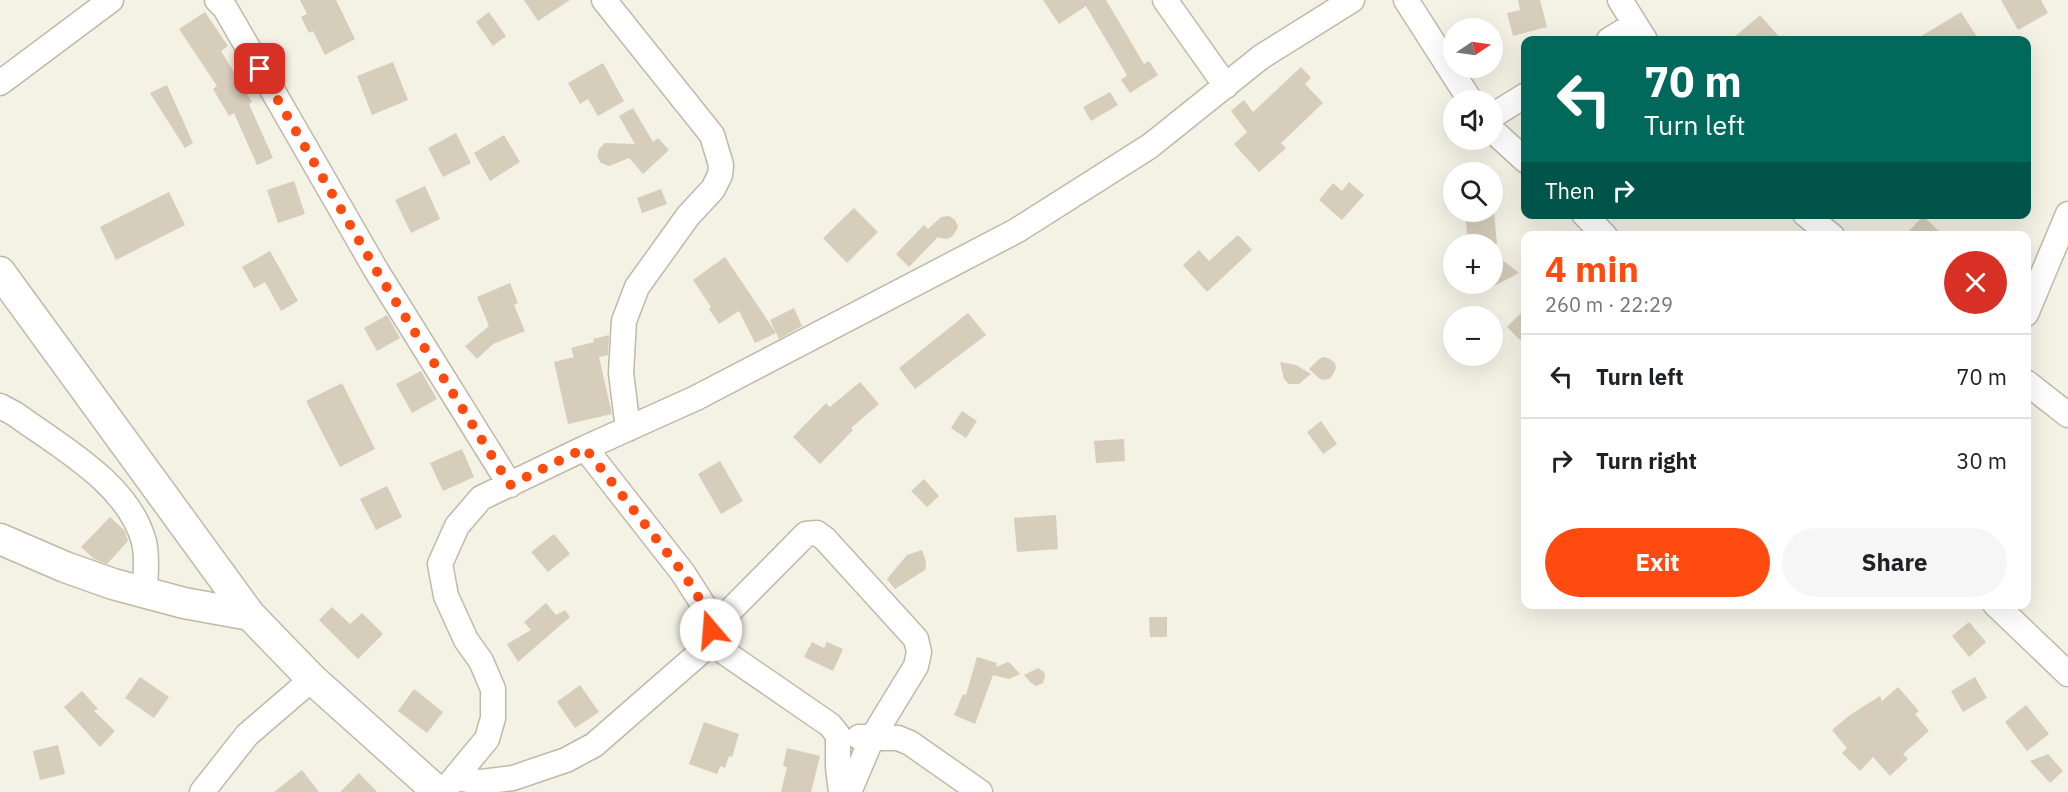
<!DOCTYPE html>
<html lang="en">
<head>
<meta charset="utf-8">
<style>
  body { margin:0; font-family:"IBM Plex Sans",sans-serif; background:#f6f6f6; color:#202124; height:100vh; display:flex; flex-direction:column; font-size:22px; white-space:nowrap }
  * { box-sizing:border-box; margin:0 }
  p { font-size:20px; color:#757577 }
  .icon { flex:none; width:33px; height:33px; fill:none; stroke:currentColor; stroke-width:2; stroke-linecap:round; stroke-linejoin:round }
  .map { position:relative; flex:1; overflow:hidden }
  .panel { position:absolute; left:1521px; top:231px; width:510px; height:378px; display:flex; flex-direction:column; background:#fff; border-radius:12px; box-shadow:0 6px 24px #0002 }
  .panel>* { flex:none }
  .hud { position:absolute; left:1521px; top:36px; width:510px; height:183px; border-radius:12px; box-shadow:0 6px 24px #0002; background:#00695c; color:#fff; overflow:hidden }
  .needle { width:39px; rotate:77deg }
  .fabs { position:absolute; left:1443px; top:18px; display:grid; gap:12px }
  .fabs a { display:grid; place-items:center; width:60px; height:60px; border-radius:50%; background:#fff; box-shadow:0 6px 24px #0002; font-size:30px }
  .pin { position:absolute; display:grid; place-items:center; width:51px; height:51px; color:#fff; margin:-26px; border-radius:12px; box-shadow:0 3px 9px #0006 }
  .me { position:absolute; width:66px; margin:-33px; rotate:342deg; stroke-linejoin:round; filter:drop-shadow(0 0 4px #0008) }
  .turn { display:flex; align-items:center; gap:21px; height:126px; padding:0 24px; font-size:27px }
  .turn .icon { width:78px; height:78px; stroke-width:2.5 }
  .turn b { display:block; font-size:42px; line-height:51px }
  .then { display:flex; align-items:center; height:57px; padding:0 24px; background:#0003; gap:12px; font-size:22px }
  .round { display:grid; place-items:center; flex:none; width:63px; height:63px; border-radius:32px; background:#f6f6f6 }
  .head { display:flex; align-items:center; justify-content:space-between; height:102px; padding:0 24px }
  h1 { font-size:36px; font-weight:800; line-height:45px; color:#ff4b10 }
  .primary-button { display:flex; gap:12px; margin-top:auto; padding:12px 24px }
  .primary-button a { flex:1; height:69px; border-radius:36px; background:#ff4b10; color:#fff; font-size:24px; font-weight:800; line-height:69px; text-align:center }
  .primary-button a+a { background:#f6f6f6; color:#202124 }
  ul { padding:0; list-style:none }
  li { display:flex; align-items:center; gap:18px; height:84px; padding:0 24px; border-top:2px solid #e0e0e0 }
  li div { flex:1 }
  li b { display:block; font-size:22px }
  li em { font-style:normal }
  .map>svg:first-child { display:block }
  .building { fill:#d6cdba }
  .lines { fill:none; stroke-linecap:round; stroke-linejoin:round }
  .minor-casing { stroke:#c0b9a7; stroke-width:27 }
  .tertiary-casing { stroke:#c0b9a7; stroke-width:33 }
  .minor { stroke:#fff; stroke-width:24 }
  .tertiary { stroke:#fff; stroke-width:30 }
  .route { stroke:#ff4b10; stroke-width:10; stroke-dasharray:0 18 }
</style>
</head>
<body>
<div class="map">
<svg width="2068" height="792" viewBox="0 0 2068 792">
  <rect width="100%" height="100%" fill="#f4f1e5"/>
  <!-- building -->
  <path class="building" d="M 300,0 L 336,0 L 355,39 L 325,55 L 313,31 L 309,33 L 301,17 L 307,14 Z
    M 524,0 L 570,0 L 538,21 Z
    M 1043,0 L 1106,0 L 1144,64 L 1149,61 L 1158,75 L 1130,93 L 1121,80 L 1127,75 L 1086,6 L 1059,24 Z
    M 1518,0 L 1540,0 L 1547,27 L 1513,36 L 1507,13 L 1520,10 Z
    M 2001,0 L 2041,0 L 2048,13 L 2018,30 Z
    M 205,12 L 228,46 L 221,51 L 252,102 L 249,104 L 273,158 L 257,165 L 234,113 L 229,116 L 213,89 L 217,86 L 179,29 Z
    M 489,12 L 506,36 L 493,46 L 476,22 Z
    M 1961,12 L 1979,40 L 1915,40 Z
    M 1760,15 L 1782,40 L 1731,40 Z
    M 393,62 L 408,100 L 372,115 L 357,76 Z
    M 603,63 L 624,101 L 598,116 L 588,99 L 580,104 L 568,83 Z
    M 1301,67 L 1311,78 L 1305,84 L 1323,103 L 1281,143 L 1286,148 L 1259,172 L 1234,144 L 1247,132 L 1231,111 L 1244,100 L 1253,112 Z
    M 167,85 L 193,143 L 185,148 L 150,93 Z
    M 1110,92 L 1118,105 L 1091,121 L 1083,107 Z
    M 633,108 L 653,142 L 658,138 L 669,150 L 643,174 L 629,158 L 609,166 L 601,163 L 597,156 L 599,149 L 605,143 L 635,144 L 619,116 Z
    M 456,133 L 471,163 L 443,177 L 428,148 Z
    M 504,135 L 520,162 L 490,181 L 474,153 Z
    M 294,181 L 305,214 L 278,223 L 267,190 Z
    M 1349,182 L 1364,195 L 1342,220 L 1319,200 L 1333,183 L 1342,191 Z
    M 425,186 L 440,219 L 411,233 L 395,200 Z
    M 661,189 L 667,204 L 642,213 L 637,198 Z
    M 169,192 L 185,225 L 116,260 L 100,227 Z
    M 854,208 L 878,232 L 847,263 L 823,238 Z
    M 1465,212 L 1494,212 L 1497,244 L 1468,244 Z
    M 949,216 L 955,220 L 958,227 L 953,236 L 947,239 L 936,237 L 937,238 L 909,267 L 896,254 L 924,225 L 928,229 L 941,217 Z
    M 1923,216 L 1944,236 L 1904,236 Z
    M 1238,235 L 1252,250 L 1207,292 L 1183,265 L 1199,250 L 1209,261 Z
    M 270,251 L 298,301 L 281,311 L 265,282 L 254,288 L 242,267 Z
    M 1492,252 L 1519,273 L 1492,287 Z
    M 725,257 L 776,333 L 755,343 L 739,311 L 719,324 L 709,309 L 711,307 L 693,280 Z
    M 510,283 L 518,303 L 514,305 L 525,331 L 493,344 L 477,359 L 465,346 L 489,326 L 477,297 Z
    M 794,308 L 802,326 L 779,339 L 770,320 Z
    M 1526,308 L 1526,346 L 1507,327 Z
    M 968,313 L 986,335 L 915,389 L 899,368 Z
    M 387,315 L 400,338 L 377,351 L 364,328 Z
    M 609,335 L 608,355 L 599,357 L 612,414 L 568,424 L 554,362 L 574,357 L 571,348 L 594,342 L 593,339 Z
    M 1324,357 L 1330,359 L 1335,363 L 1336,368 L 1331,378 L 1325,380 L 1320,379 L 1309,369 L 1319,359 Z
    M 1280,362 L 1296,365 L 1311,374 L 1299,384 L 1289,384 L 1284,379 Z
    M 421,371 L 437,399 L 412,413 L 396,384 Z
    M 860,382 L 879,404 L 851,428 L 853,430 L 820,464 L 793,437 L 826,403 L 830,407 Z
    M 342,383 L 375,449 L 340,467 L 306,401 Z
    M 962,411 L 977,421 L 966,438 L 951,428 Z
    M 1321,421 L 1337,444 L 1323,454 L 1307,432 Z
    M 1124,439 L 1125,461 L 1096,463 L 1094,441 Z
    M 462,449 L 474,477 L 443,491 L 430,463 Z
    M 720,461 L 743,501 L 721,514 L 698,474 Z
    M 924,479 L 939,496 L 927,507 L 911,491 Z
    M 387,486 L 402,517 L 376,530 L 360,499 Z
    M 1056,515 L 1058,549 L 1017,552 L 1014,518 Z
    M 110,517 L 125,531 L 128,541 L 107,564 L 94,559 L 81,547 Z
    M 554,534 L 570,554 L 548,572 L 531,552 Z
    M 922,550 L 926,562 L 925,570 L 895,589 L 887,579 L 907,555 Z
    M 546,603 L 556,615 L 565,610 L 570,617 L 518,662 L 507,644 L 531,630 L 524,622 Z
    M 332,607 L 350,624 L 362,613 L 383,634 L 358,659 L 319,620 Z
    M 1149,617 L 1167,617 L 1167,637 L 1150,637 Z
    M 1969,622 L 1986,642 L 1969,657 L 1952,636 Z
    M 812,642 L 824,648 L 827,642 L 843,649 L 833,671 L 804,657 Z
    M 977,657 L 997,663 L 996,667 L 1008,662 L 1011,664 L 1020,674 L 1009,679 L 993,675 L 975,724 L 954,715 L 963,694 L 966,695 Z
    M 1038,668 L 1044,672 L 1045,676 L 1043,683 L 1036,686 L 1031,683 L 1024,675 Z
    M 140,677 L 169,697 L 154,718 L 125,698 Z
    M 1975,677 L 1987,698 L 1963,712 L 1951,691 Z
    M 580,685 L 599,712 L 575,728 L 557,702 Z
    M 1898,687 L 1919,711 L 1915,714 L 1929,731 L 1903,754 L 1908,759 L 1890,776 L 1873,757 L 1860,771 L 1842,753 L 1847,748 L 1832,730 L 1850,715 L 1880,696 L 1882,701 Z
    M 414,689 L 443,712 L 427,733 L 398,711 Z
    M 82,691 L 98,709 L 94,711 L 115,731 L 100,747 L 64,707 Z
    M 2026,705 L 2049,734 L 2027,751 L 2005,722 Z
    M 704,722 L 739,734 L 732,757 L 729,756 L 725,768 L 720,766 L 717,774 L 689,764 Z
    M 58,745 L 65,774 L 40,780 L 33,751 Z
    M 787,748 L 820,756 L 811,792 L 781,792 L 787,767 L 783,766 Z
    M 2048,754 L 2063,771 L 2050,783 L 2030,761 Z
    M 302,770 L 319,792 L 274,792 Z
    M 359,773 L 377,792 L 340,792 Z"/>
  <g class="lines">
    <!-- minor casing -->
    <g class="minor-casing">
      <path id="minor" d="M 217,0 L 225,8 L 376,270 L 510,485
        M 604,0 L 712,135 L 721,165 L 720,175 L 713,189 L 688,216 L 637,287 L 624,321 L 621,373 L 628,429
        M 1165,0 L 1226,86
        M 1406,0 L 1470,100
        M 1620,0 L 1645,40
        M 1609,40 L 1635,24
        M 0,83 L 111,0
        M 1492,116 L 1526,95
        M 1492,130 L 1526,161
        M 1584,214 L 1605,236
        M 1805,214 L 1832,236
        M 2026,314 L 2068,214
        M 2026,382 L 2068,415
        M 0,406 L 15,414 C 60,447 129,484 144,542 C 148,558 145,577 145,593
        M 1995,604 L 2068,674
        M 711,630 L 806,534 L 817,533 L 825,539 L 916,639 L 919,652 L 916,666 L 872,738 L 849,792
        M 711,643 L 830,725 L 838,735 L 838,767 L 841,792
        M 859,737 L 898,738 L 910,743 L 980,792
        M 455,778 L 482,782 L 513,778 L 566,760 L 594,745 L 711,643 L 711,630 L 704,606 L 683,573 L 585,448
        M 202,792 L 247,735 L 312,679
        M 443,792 L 487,739 L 493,718 L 493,689 L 481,661 L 466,640 L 446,596 L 440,564 L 457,526 L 481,498 L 585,448 L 696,398 L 1016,231 L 1150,146 L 1261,57 L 1352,0"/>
    </g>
    <!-- tertiary casing -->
    <g class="tertiary-casing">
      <path id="tertiary" d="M 0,272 L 250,615
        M 0,539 L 65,567 L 113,584 L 184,603 L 250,615 L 312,679 L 438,792"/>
    </g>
    <!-- minor -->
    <use href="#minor" class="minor"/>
    <!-- tertiary -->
    <use href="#tertiary" class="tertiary"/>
  </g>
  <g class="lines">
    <!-- route -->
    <path class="route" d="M 260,69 L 376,270 L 510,485 L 585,448 L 683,573 L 704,606 L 711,630"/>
  </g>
</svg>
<div class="fabs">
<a><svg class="needle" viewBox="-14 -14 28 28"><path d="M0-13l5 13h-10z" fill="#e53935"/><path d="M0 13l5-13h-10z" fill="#757577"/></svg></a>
<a><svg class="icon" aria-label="sound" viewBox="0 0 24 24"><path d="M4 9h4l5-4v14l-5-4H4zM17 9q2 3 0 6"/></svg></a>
<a><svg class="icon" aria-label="search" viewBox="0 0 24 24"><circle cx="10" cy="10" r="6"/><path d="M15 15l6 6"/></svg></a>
<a>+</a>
<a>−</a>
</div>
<div class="pin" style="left:260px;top:69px;background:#d93025"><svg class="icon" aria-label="arrive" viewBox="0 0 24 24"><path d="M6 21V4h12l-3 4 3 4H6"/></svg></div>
<svg class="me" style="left:711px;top:630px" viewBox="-20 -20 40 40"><circle r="19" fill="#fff"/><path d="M0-13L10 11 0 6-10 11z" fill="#ff4b10"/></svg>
<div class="hud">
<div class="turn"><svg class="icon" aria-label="left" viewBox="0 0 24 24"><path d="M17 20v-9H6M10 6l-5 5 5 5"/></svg><div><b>70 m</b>Turn left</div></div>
<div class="then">Then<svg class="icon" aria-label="right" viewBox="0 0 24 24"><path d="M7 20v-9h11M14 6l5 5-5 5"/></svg></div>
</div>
<section class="panel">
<div class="head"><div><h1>4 min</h1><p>260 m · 22:29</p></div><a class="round" style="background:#d93025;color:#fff"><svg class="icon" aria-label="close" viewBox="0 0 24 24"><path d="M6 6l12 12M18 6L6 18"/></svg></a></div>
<ul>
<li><svg class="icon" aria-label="left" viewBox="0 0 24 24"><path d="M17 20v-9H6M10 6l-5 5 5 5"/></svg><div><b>Turn left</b></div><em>70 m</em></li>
<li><svg class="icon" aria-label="right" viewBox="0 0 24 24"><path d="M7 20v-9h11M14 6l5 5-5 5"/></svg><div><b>Turn right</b></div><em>30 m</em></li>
</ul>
<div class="primary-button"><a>Exit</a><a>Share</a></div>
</section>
</div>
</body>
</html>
